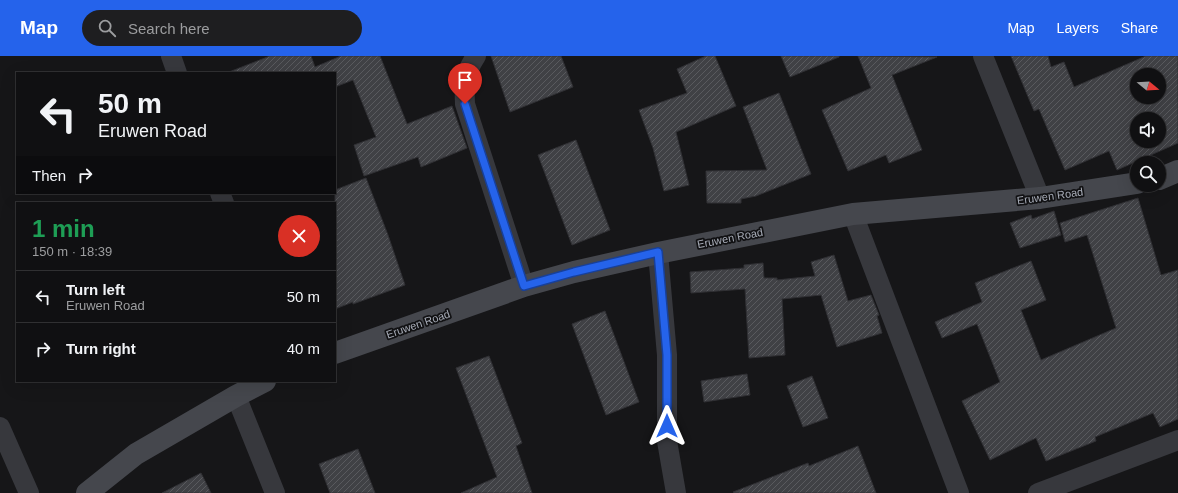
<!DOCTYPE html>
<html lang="en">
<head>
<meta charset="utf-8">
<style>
  body { margin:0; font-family:Arial,sans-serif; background:#1e1e20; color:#f1f3f6; height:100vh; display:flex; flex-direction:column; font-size:15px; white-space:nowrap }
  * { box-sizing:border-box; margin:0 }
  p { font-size:13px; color:#9c9d9f }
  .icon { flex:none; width:22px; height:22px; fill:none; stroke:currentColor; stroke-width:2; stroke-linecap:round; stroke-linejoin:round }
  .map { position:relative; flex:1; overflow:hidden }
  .sheet { position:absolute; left:16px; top:146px; width:320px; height:180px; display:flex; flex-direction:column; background:#101012; border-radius:0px; box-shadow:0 4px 16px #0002,0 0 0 1px #303032 }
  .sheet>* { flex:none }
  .top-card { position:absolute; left:16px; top:16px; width:320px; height:122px; border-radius:0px; box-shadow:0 4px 16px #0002,0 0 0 1px #303032; background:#101012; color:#f1f3f6; overflow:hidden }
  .needle { width:26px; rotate:108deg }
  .tools { position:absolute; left:1130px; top:12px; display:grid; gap:8px }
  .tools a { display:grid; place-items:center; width:36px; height:36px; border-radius:50%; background:#101012; box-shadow:0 4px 16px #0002,0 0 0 1px #303032; font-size:20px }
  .pin { position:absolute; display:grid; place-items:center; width:34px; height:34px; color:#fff; margin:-41px -17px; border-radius:50% 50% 50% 0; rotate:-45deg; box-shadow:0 0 4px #0007 }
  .pin .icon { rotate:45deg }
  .me { position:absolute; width:44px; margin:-22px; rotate:0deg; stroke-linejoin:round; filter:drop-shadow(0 0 3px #0008) }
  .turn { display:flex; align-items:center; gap:14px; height:84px; padding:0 16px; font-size:18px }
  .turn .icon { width:52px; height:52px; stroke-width:2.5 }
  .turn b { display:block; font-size:28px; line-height:34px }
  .then { display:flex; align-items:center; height:38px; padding:0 16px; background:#0003; gap:8px; font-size:15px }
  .round { display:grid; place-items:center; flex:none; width:42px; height:42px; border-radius:21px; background:#1e1e20 }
  .summary { display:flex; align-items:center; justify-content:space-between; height:68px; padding:0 16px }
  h1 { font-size:24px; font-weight:800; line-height:30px; color:#1e9e55 }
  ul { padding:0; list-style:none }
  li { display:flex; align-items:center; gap:12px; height:52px; padding:0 16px; border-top:1px solid #303032 }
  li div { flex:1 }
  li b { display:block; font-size:15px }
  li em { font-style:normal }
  header { display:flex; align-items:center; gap:24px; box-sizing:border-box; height:56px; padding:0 20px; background:#2563eb; color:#fff }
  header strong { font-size:19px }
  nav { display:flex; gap:22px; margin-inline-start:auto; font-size:14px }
  .search { width:280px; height:36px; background:#1e1e20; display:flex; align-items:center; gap:10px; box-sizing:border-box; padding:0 14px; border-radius:22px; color:#9c9d9f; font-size:15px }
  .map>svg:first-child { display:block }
  .building { fill:url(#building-hatch); stroke:#303034; fill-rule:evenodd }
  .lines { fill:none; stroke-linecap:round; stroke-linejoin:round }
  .street { stroke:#37383d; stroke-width:20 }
  .secondary { stroke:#45474d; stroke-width:22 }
  .route-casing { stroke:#184099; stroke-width:10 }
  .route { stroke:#2563eb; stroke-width:7 }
  .labels { text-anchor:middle; stroke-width:3.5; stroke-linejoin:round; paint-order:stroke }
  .street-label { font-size:11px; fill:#a8adb8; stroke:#111113 }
</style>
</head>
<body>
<header>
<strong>Map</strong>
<div class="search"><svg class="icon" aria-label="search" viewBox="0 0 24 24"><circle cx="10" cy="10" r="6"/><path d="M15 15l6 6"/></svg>Search here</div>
<nav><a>Map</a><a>Layers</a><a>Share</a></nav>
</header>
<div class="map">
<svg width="1178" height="437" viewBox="0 0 1178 437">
  <defs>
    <pattern id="building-hatch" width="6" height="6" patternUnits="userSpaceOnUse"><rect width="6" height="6" fill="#404145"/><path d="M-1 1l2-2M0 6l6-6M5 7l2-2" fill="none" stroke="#595a5e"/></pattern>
  </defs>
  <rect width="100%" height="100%" fill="#161618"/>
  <!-- building -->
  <path class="building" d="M 270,0 L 311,0 L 315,11 L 341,0 L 380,0 L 407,68 L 452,50 L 467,92 L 421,111 L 418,101 L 364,120 L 354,89 L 376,81 L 353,24 L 335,31 L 335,17 L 230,17 L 229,16 Z
    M 491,0 L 561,0 L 573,31 L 510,56 Z
    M 706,0 L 715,0 L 736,50 L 676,76 L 689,129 L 664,135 L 653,92 L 639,54 L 687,37 L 677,13 Z
    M 781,0 L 839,0 L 839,1 L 790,21 Z
    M 858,0 L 937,1 L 892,19 L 922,94 L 889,107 L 886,99 L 848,115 L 822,54 L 871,32 Z
    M 1011,0 L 1048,0 L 1051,11 L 1064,6 L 1074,31 L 1146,0 L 1178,0 L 1178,87 L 1117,114 L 1109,95 L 1065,114 L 1039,53 L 1034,55 ZM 1137,19 L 1159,19 L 1159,41 L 1137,41 ZM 1137,63 L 1159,63 L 1159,85 L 1137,85 Z
    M 779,37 L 811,118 L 756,140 L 741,143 L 741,147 L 707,147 L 706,115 L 767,114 L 743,51 Z
    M 576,84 L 610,174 L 572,189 L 538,99 Z
    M 366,122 L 388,179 L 405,229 L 353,248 L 353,246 L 335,253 L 335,134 Z
    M 1138,142 L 1161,219 L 1178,214 L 1178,363 L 1160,371 L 1153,357 L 1095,381 L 1096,385 L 1046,405 L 1036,382 L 990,404 L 962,345 L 1000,326 L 977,268 L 942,282 L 935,266 L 982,246 L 975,227 L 1031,205 L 1046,244 L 1021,254 L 1041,304 L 1116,272 L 1087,179 L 1065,186 L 1060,167 Z
    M 1054,155 L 1061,179 L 1020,192 L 1010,167 L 1031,159 L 1032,163 Z
    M 834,199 L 848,245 L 871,239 L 879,259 L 877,260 L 882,277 L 837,291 L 821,239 L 782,243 L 785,299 L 749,302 L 745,233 L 691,237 L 690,216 L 744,212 L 744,209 L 763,207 L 764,222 L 777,222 L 777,224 L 815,220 L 811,206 Z
    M 605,255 L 639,346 L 606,359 L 572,268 Z
    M 489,300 L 522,387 L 516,390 L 532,437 L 461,437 L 497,421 L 456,312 Z
    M 747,318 L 750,339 L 704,346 L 701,325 Z
    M 812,320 L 828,362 L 803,371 L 787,330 Z
    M 858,390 L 876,437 L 734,437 L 733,436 L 808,407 L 809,410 Z
    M 358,393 L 375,437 L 330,437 L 319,408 Z
    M 201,417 L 211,437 L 162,437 Z"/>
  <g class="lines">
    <!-- street -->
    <path class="street" d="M 171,0 L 177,17
      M 476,0 C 464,19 464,26 465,48 L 524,230
      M 983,0 L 1040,142
      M 220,137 L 224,147
      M 853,158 L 959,437
      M 658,197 L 667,299 L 667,385 L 676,437
      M 236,340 L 275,437
      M 0,371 L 29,437
      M 1038,437 L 1178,384"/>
    <!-- secondary -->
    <path class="secondary" d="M 1159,123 L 1178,115
      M 335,297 L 524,230 L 574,216 L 658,197 L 853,158 L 1040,142 L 1137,127
      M 87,437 L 136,398 L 236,340 L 265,325"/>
  </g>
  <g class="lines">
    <!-- route casing -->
    <g class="route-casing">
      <path id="route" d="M 465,48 L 524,230 L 574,216 L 658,196 L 667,299 L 667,370"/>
    </g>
    <!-- route -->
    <use href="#route" class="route"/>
  </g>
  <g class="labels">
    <!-- street labels -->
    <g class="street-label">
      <text transform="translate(1050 140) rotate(-8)" y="4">Eruwen Road</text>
      <text transform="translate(730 182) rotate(-11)" y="4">Eruwen Road</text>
      <text transform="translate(418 268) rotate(-19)" y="4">Eruwen Road</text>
    </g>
  </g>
</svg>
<div class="tools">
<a><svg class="needle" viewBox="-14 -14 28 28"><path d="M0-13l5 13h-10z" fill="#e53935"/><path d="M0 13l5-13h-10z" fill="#9c9d9f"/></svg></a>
<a><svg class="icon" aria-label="sound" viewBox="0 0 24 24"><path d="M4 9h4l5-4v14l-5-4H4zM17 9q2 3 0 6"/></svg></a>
<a><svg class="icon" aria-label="search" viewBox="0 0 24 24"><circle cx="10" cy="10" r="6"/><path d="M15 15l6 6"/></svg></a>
</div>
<div class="pin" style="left:465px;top:48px;background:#d93025"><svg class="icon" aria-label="arrive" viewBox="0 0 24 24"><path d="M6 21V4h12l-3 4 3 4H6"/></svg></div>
<svg class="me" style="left:667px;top:370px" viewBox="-20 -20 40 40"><path d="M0-17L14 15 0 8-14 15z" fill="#2563eb" stroke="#fff" stroke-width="4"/></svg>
<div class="top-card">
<div class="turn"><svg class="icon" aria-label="left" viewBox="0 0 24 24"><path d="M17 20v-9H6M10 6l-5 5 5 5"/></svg><div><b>50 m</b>Eruwen Road</div></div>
<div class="then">Then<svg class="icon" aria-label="right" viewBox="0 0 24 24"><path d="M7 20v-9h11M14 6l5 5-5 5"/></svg></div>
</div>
<section class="sheet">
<div class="summary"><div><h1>1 min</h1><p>150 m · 18:39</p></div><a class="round" style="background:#d93025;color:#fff"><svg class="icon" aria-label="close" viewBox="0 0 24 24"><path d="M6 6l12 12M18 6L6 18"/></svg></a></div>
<ul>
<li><svg class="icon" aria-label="left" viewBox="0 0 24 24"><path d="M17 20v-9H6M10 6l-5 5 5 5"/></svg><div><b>Turn left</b><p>Eruwen Road</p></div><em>50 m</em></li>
<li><svg class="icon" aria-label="right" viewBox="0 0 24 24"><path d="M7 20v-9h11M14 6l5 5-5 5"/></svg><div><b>Turn right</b></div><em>40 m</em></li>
</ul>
</section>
</div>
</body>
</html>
